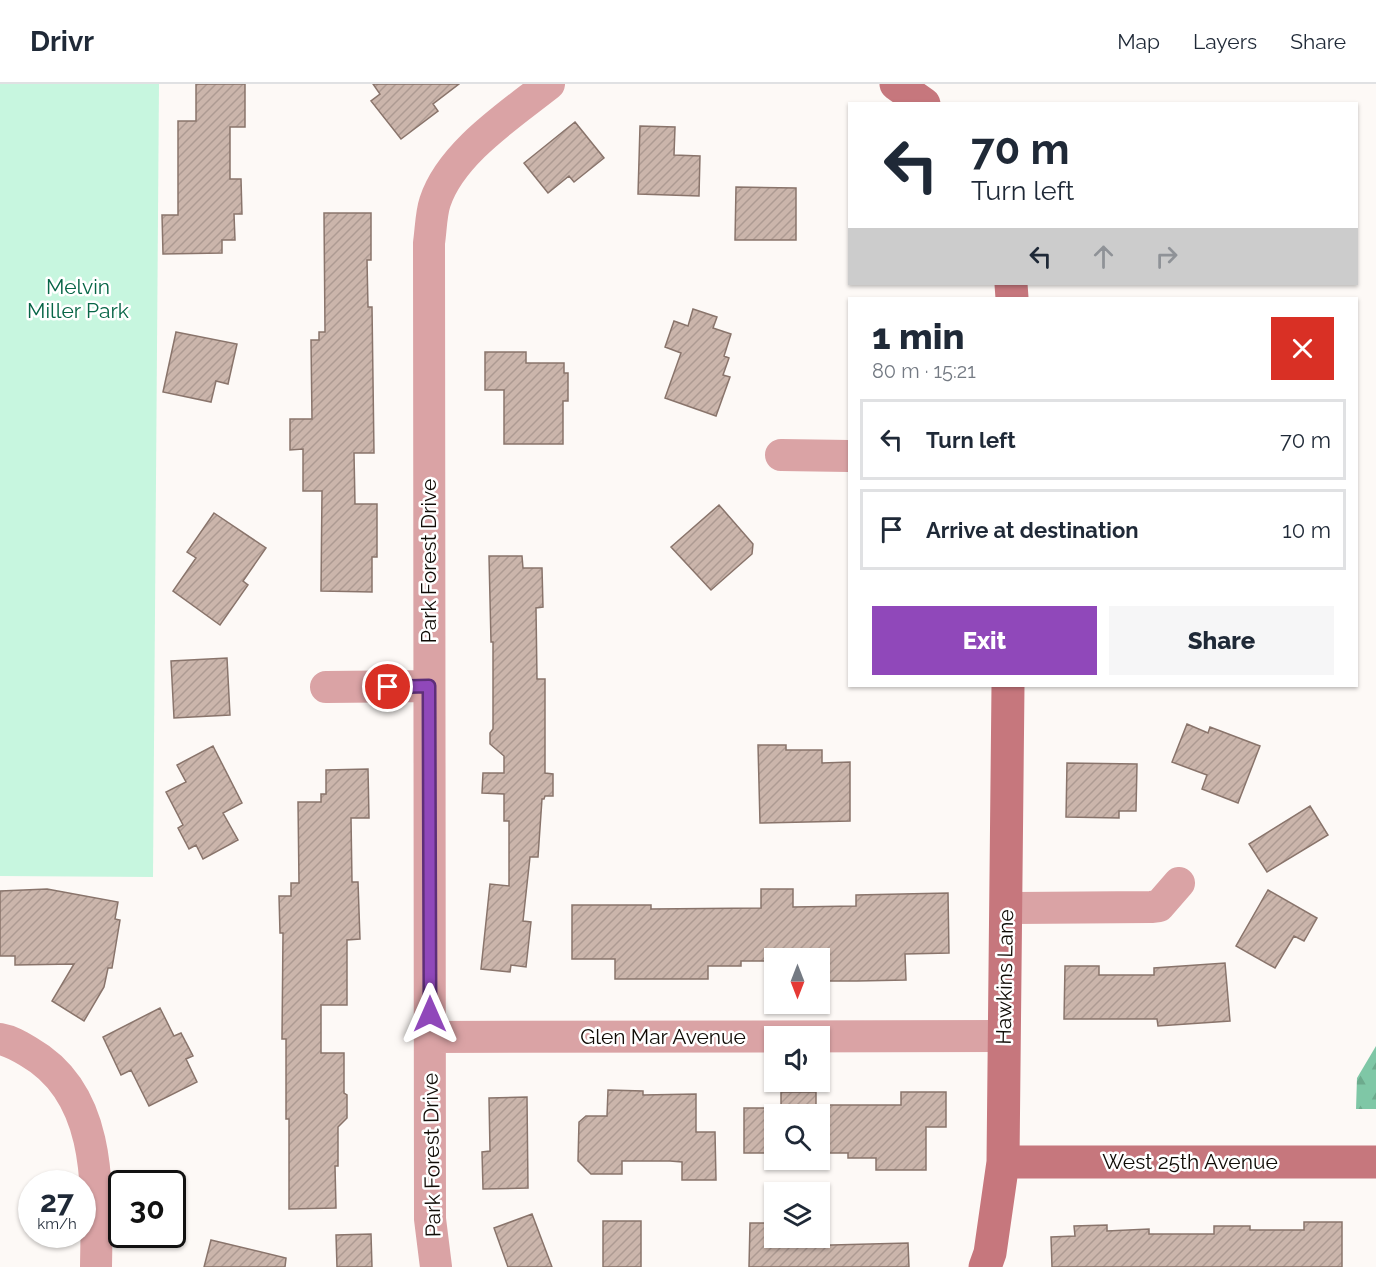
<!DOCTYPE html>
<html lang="en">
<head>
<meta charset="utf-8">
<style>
  body { margin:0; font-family:Raleway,sans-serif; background:#f6f6f7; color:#1f2937; height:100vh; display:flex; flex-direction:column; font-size:22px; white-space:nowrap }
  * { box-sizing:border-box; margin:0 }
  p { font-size:20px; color:#747a83 }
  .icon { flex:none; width:33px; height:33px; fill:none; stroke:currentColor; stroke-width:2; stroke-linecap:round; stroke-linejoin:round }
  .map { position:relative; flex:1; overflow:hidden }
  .panel { position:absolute; left:848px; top:213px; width:510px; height:390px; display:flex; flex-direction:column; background:#fff; border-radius:0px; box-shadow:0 2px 4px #0004 }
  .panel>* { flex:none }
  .guide { position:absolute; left:848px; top:18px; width:510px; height:183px; border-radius:0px; box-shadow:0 2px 4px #0004; background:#fff; color:#1f2937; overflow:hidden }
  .needle { width:39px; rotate:180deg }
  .tools { position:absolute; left:764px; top:864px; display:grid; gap:12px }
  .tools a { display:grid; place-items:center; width:66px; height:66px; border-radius:0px; background:#fff; box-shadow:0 2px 4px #0004; font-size:30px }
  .speed { position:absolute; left:18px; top:1086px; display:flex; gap:12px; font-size:30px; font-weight:700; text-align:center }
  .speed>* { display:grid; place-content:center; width:78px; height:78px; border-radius:50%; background:#fff; box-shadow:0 2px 4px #0004; line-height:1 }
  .speed small { font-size:15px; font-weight:400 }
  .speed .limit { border:3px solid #111; border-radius:9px; background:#fff; color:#111 }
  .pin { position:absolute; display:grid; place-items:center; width:51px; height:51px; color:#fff; margin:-26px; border:3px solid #fff; border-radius:50%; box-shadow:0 2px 6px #0007 }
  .me { position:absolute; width:66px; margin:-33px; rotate:0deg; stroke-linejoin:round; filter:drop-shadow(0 0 4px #0008) }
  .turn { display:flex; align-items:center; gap:21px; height:126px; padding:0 24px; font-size:27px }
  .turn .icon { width:78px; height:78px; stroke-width:2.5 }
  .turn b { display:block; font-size:42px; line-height:51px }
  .lanes { display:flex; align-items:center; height:57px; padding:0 24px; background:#0003; justify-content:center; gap:30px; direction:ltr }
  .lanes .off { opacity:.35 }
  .round { display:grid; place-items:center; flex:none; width:63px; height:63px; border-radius:0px; background:#f6f6f7 }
  .summary { display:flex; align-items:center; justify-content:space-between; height:102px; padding:0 24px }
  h1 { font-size:36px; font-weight:800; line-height:45px }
  .primary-button { display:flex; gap:12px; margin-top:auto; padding:12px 24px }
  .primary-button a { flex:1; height:69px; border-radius:0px; background:#9048ba; color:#fff; font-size:24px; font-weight:800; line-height:69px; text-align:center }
  .primary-button a+a { background:#f6f6f7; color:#1f2937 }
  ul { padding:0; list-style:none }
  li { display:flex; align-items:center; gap:18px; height:81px; margin:0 12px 9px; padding:0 12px; border:3px solid #e0e1e3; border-radius:0px }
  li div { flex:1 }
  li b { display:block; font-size:22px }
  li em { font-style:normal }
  header { display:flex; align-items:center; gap:36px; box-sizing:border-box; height:84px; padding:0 30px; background:#fff; border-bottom:2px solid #e0e1e3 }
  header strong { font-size:28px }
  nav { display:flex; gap:33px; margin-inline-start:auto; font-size:21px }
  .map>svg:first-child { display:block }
  .green { fill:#c7f6df }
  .forest { fill:url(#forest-firs) }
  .building { fill:url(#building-hatch); stroke:#89746b; stroke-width:1.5 }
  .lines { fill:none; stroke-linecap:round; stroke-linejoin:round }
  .street { stroke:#daa3a5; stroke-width:32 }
  .secondary { stroke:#c6777d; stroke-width:33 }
  .route-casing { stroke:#5e2f79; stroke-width:15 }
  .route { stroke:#9048ba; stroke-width:10 }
  .labels { text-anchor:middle; stroke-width:5; stroke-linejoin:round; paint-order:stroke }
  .park-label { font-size:21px; fill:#076546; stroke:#fff }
  .street-label { font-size:21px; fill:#100c06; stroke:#fff }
</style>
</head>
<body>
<header>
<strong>Drivr</strong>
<nav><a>Map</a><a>Layers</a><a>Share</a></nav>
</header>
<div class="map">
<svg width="1376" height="1183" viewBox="0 0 1376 1183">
  <defs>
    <pattern id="forest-firs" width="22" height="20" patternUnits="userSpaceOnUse" patternTransform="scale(1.5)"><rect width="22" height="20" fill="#7fc7a6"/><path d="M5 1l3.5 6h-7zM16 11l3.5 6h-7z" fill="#6daa8d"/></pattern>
    <pattern id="building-hatch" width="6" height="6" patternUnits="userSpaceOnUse" patternTransform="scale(1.5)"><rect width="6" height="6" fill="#cbb5ab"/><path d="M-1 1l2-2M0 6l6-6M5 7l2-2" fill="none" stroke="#ad9a92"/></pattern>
  </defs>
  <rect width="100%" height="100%" fill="#fdf9f6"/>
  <!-- green -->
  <path class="green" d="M 0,0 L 159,0 L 153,793 L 0,792 Z"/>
  <!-- forest -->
  <path class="forest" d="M 1376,962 L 1376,1025 L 1356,1025 L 1357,994 Z"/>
  <!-- building -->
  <path class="building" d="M 196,0 L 245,0 L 245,43 L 230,43 L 230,95 L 241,95 L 242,130 L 234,130 L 235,156 L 222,156 L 222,169 L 163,170 L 162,131 L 178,131 L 178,37 L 196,37 Z
    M 373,0 L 459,0 L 433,20 L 438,27 L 401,55 L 371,17 L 380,10 Z
    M 575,38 L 604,74 L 574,98 L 569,92 L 548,109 L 524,79 Z
    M 640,42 L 675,43 L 674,71 L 700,72 L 699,112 L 638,110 Z
    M 736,103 L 796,104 L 796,156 L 735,156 Z
    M 324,129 L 371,129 L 371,176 L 367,176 L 368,223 L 372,223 L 374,369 L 354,369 L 355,420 L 377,420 L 377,473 L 372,473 L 372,508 L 321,507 L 322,407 L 303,407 L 303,365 L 290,366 L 290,335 L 312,335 L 311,256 L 319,256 L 319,248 L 325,248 Z
    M 693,225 L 717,233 L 713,244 L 731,250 L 724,272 L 729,274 L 723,291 L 730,293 L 716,332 L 665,314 L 681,269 L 665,263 L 674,237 L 688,242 Z
    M 176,248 L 237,260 L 228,300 L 216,297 L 211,318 L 163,308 Z
    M 485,268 L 526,268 L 526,279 L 564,279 L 564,289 L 568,289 L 568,317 L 563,317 L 563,360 L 504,360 L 504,306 L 485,306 Z
    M 719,421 L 753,460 L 752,470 L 711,506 L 671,463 Z
    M 214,429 L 266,464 L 243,497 L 248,501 L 220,541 L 173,507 L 196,474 L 187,468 Z
    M 489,472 L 522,472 L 523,484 L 542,484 L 543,523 L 536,524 L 537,595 L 545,595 L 545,689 L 553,690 L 553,712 L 545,712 L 544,715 L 542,715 L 538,773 L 530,773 L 523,837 L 531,838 L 526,883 L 511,881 L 510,888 L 481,885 L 490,800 L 509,802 L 509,737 L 504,737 L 504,710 L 482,709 L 483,689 L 504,689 L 504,672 L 490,660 L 490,649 L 493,645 L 493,558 L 491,558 Z
    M 227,574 L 230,631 L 174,634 L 171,577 Z
    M 1187,640 L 1208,649 L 1210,643 L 1260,662 L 1238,719 L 1202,705 L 1207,691 L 1172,678 Z
    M 758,661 L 786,661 L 786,666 L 822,666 L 822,679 L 850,678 L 850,737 L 760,739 Z
    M 213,662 L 242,719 L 223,729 L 238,756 L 203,775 L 196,761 L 189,765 L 178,744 L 183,741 L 166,708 L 186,698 L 177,681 Z
    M 1067,679 L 1137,680 L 1136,727 L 1119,727 L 1119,734 L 1066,733 Z
    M 368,685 L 369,734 L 351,734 L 352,798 L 358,798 L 360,855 L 347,856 L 347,921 L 321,921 L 321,969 L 344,969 L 344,1009 L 347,1011 L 347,1034 L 338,1043 L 338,1082 L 335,1082 L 336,1124 L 289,1125 L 289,1035 L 286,1035 L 286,955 L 282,955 L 283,849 L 280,849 L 279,812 L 291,812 L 291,799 L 299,799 L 298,718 L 321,718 L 321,710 L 326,710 L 326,686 Z
    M 1310,722 L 1328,751 L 1267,788 L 1249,760 Z
    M 47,805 L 118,818 L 115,835 L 120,836 L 112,884 L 108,884 L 104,903 L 84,937 L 52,917 L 74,880 L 15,881 L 15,872 L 0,872 L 0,807 Z
    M 761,805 L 793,805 L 793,823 L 856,822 L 856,811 L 948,809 L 949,869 L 905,870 L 906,896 L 857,897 L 819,897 L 819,874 L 774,874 L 774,877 L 741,877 L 741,882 L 708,882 L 708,895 L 615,895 L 615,875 L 572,875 L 572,821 L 651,821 L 651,825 L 761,824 Z
    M 1268,806 L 1317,834 L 1304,857 L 1294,852 L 1275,884 L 1236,862 Z
    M 1225,879 L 1230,937 L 1158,942 L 1157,935 L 1064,935 L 1065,882 L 1099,882 L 1099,891 L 1154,891 L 1154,884 Z
    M 160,924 L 174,952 L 181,949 L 193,972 L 186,975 L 197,998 L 149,1022 L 131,986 L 121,991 L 103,953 Z
    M 608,1006 L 643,1007 L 643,1011 L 696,1010 L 696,1048 L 715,1048 L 716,1096 L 682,1096 L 682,1078 L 670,1077 L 622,1077 L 622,1090 L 591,1090 L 578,1077 L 579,1038 L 586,1032 L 607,1032 Z
    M 781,1008 L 816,1008 L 816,1030 L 781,1030 Z
    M 901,1008 L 946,1008 L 946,1043 L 926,1043 L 926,1086 L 876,1086 L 876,1074 L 848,1074 L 848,1069 L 819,1069 L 819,1021 L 901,1021 Z
    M 527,1013 L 528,1104 L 483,1105 L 482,1068 L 490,1067 L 489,1014 Z
    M 744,1024 L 774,1024 L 774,1069 L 744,1069 Z
    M 532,1130 L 552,1183 L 508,1183 L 494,1144 Z
    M 603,1137 L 641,1137 L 641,1183 L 603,1183 Z
    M 1304,1138 L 1342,1138 L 1342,1183 L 1052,1183 L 1051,1153 L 1075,1152 L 1074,1142 L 1107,1141 L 1107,1147 L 1149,1145 L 1149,1150 L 1214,1150 L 1214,1142 L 1250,1142 L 1250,1146 L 1304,1146 Z
    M 750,1139 L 774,1139 L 774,1154 L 793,1154 L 793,1162 L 908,1159 L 909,1183 L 749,1183 Z
    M 371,1150 L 372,1183 L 337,1183 L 336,1151 Z
    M 211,1156 L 286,1174 L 285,1183 L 204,1183 Z"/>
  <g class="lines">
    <!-- street -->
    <path class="street" d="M 781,371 L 849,372
      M 326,603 L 429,602
      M 1006,824 L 1151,823 L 1159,822 L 1179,799
      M 430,953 L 1004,952
      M 0,955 C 11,957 19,962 29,968 C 104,1011 97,1108 96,1183
      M 436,1183 L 430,1135 L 429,159 C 431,145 431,130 435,118 C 451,69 510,31 549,0"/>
    <!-- secondary -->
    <path class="secondary" d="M 896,0 L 924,20
      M 1011,200 L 1012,214
      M 1003,1078 L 1376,1078
      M 985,1183 L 990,1169 L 1003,1078 L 1008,602"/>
  </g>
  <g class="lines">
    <!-- route casing -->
    <g class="route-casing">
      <path id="route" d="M 388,603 L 429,602 L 430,930"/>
    </g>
    <!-- route -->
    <use href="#route" class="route"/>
  </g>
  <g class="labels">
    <!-- park labels -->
    <g class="park-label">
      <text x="78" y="210">Melvin<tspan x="78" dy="24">Miller Park</tspan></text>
    </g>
    <!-- street labels -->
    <g class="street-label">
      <text transform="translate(429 477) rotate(-90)" y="7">Park Forest Drive</text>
      <text transform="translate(1005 893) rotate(-89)" y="7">Hawkins Lane</text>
      <text x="663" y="960">Glen Mar Avenue</text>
      <text transform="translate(432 1071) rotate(-91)" y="7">Park Forest Drive</text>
      <text x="1190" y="1085">West 25th Avenue</text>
    </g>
  </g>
</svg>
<div class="tools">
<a><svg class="needle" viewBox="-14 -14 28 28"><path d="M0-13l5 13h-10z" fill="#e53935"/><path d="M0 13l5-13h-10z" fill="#747a83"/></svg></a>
<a><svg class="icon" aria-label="sound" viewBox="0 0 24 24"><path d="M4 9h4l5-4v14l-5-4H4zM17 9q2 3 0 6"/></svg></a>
<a><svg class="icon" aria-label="search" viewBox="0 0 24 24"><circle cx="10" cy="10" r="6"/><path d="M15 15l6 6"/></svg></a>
<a><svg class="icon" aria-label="layers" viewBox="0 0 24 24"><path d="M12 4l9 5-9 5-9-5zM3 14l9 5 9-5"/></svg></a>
</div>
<div class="speed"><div>27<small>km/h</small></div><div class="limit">30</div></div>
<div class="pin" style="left:388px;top:603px;background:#d93025"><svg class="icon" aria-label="arrive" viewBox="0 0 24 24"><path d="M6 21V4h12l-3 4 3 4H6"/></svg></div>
<svg class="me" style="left:430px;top:930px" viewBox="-20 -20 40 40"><path d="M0-17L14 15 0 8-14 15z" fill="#9048ba" stroke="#fff" stroke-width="4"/></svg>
<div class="guide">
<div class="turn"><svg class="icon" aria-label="left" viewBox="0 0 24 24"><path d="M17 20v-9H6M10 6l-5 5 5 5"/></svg><div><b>70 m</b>Turn left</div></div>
<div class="lanes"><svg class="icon" aria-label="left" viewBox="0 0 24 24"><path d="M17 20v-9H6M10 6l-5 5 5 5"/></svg><svg class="icon off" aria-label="ahead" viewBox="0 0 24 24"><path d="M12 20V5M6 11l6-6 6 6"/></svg><svg class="icon off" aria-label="right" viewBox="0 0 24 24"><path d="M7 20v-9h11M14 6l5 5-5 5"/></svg></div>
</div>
<section class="panel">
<div class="summary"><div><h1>1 min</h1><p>80 m · 15:21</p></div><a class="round" style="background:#d93025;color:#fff"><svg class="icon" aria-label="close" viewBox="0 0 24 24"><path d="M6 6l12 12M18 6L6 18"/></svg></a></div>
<ul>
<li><svg class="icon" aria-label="left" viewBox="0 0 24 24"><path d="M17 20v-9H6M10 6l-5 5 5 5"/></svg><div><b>Turn left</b></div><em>70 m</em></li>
<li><svg class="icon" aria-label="arrive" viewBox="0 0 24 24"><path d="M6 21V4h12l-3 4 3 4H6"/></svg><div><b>Arrive at destination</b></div><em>10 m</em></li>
</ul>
<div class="primary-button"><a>Exit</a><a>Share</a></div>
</section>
</div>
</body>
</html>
